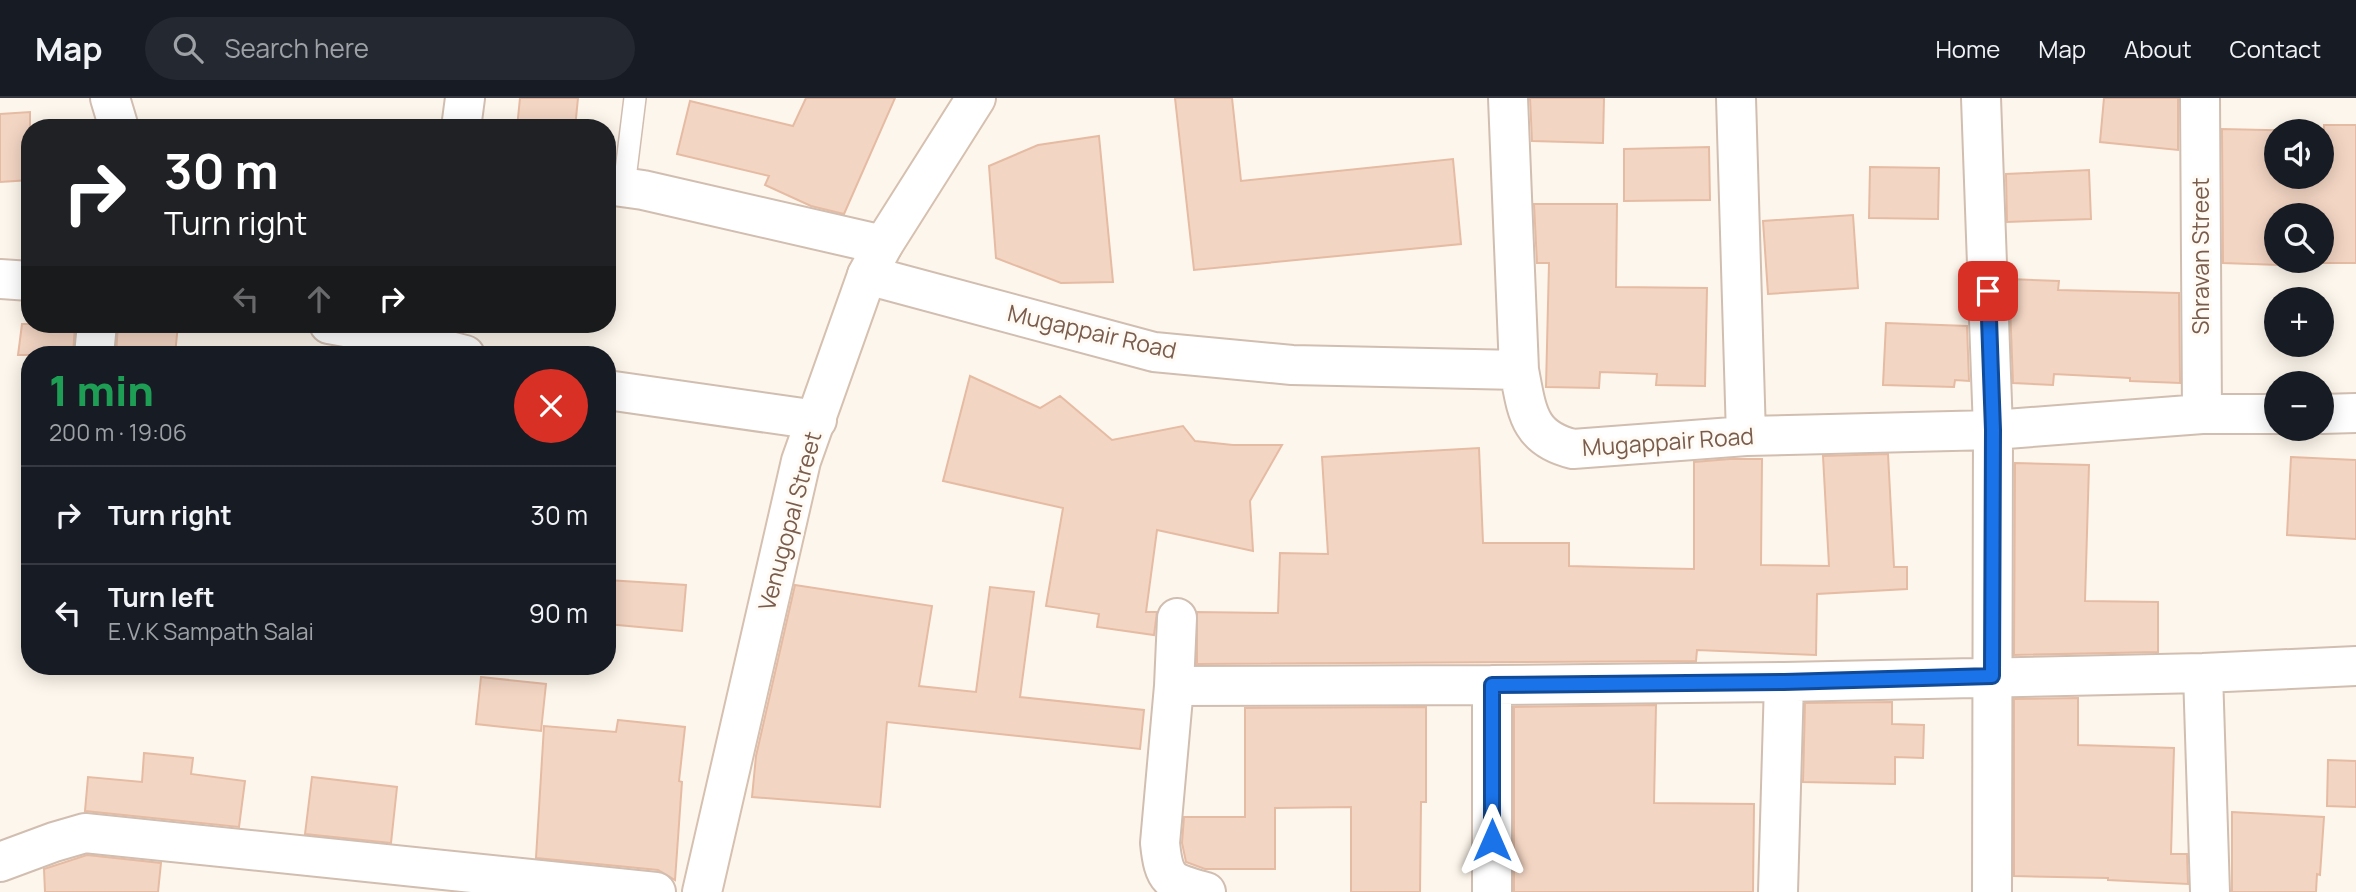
<!DOCTYPE html>
<html lang="en">
<head>
<meta charset="utf-8">
<style>
  body { margin:0; font-family:Manrope,sans-serif; background:#242831; color:#f1f3f6; height:100vh; display:flex; flex-direction:column; font-size:26px; white-space:nowrap }
  * { box-sizing:border-box; margin:0 }
  p { font-size:23px; color:#9ea1a6 }
  .icon { flex:none; width:38px; height:38px; fill:none; stroke:currentColor; stroke-width:2; stroke-linecap:round; stroke-linejoin:round }
  .map { position:relative; flex:1; overflow:hidden }
  .details { position:absolute; left:21px; top:248px; width:595px; height:329px; display:flex; flex-direction:column; background:#171b24; border-radius:28px; box-shadow:0 4px 18px #0003 }
  .details>* { flex:none }
  .guide { position:absolute; left:21px; top:21px; width:595px; height:214px; border-radius:28px; box-shadow:0 4px 18px #0003; background:#202124; color:#fff; overflow:hidden }
  .buttons { position:absolute; left:2264px; top:21px; display:grid; gap:14px }
  .buttons a { display:grid; place-items:center; width:70px; height:70px; border-radius:50%; background:#171b24; box-shadow:0 4px 18px #0003; font-size:35px }
  .pin { position:absolute; display:grid; place-items:center; width:60px; height:60px; color:#fff; margin:-30px; border-radius:14px; box-shadow:0 4px 10px #0006 }
  .me { position:absolute; width:77px; margin:-38px; rotate:0deg; stroke-linejoin:round; filter:drop-shadow(0 0 5px #0008) }
  .turn { display:flex; align-items:center; gap:24px; height:147px; padding:0 28px; font-size:32px }
  .turn .icon { width:91px; height:91px; stroke-width:2.5 }
  .turn b { display:block; font-size:49px; line-height:60px }
  .lanes { display:flex; align-items:center; height:66px; padding:0 28px; background:#0003; justify-content:center; gap:35px; direction:ltr }
  .lanes .off { opacity:.35 }
  .round { display:grid; place-items:center; flex:none; width:74px; height:74px; border-radius:37px; background:#242831 }
  .overview { display:flex; align-items:center; justify-content:space-between; height:119px; padding:0 28px }
  h1 { font-size:42px; font-weight:800; line-height:52px; color:#1e9e55 }
  ul { padding:0; list-style:none }
  li { display:flex; align-items:center; gap:21px; height:98px; padding:0 28px; border-top:2px solid #363941 }
  li div { flex:1 }
  li b { display:block; font-size:26px }
  li em { font-style:normal }
  header { display:flex; align-items:center; gap:42px; box-sizing:border-box; height:98px; padding:0 35px; background:#171b24; border-bottom:2px solid #363941 }
  header strong { font-size:33px }
  nav { display:flex; gap:38px; margin-inline-start:auto; font-size:24px }
  .search { width:490px; height:63px; background:#242831; display:flex; align-items:center; gap:18px; box-sizing:border-box; padding:0 24px; border-radius:38px; color:#9ea1a6; font-size:26px }
  .map>svg:first-child { display:block }
  .building { fill:#f3d5c3; stroke:#e6bba3; stroke-width:2; fill-rule:evenodd }
  .lines { fill:none; stroke-linecap:round; stroke-linejoin:round }
  .lane-casing { stroke:#d1beb0; stroke-width:24 }
  .street-casing { stroke:#d1beb0; stroke-width:42 }
  .secondary-casing { stroke:#d6c0b0; stroke-width:42 }
  .lane { stroke:#fff; stroke-width:21 }
  .street { stroke:#fff; stroke-width:38 }
  .secondary { stroke:#fff; stroke-width:38 }
  .route-casing { stroke:#114b97; stroke-width:18 }
  .route { stroke:#1a73e8; stroke-width:12 }
  .labels { text-anchor:middle; stroke-width:6; stroke-linejoin:round; paint-order:stroke }
  .street-label { font-size:23px; fill:#7a5c4d; stroke:#fffaf3 }
</style>
</head>
<body>
<header>
<strong>Map</strong>
<div class="search"><svg class="icon" aria-label="search" viewBox="0 0 24 24"><circle cx="10" cy="10" r="6"/><path d="M15 15l6 6"/></svg>Search here</div>
<nav><a>Home</a><a>Map</a><a>About</a><a>Contact</a></nav>
</header>
<div class="map">
<svg width="2356" height="794" viewBox="0 0 2356 794">
  <rect width="100%" height="100%" fill="#fdf6ec"/>
  <!-- building -->
  <path class="building" d="M 520,0 L 578,0 L 575,30 L 517,30 Z
    M 806,0 L 895,0 L 844,116 L 811,108 L 765,87 L 769,78 L 677,56 L 690,3 L 793,28 Z
    M 1175,0 L 1232,0 L 1241,83 L 1453,61 L 1461,146 L 1194,172 Z
    M 1530,0 L 1604,0 L 1603,45 L 1532,43 Z
    M 2104,0 L 2178,0 L 2178,52 L 2100,44 Z
    M 30,14 L 30,82 L 0,84 L 0,16 Z
    M 2324,27 L 2356,27 L 2356,165 L 2314,165 L 2314,168 L 2223,165 L 2222,31 L 2307,33 L 2277,33 L 2277,79 L 2322,79 ZM 2277,117 L 2322,117 L 2322,163 L 2277,163 Z
    M 1099,38 L 1113,184 L 1061,185 L 996,160 L 989,68 L 1038,47 Z
    M 1709,49 L 1710,102 L 1624,103 L 1624,51 Z
    M 1870,69 L 1939,70 L 1938,121 L 1869,120 Z
    M 2089,72 L 2091,121 L 2007,124 L 2006,76 Z
    M 1534,106 L 1617,106 L 1616,189 L 1707,190 L 1705,288 L 1656,287 L 1657,276 L 1600,274 L 1599,290 L 1546,289 L 1549,165 L 1537,165 Z
    M 1853,117 L 1858,190 L 1768,196 L 1763,123 Z
    M 2009,181 L 2059,183 L 2058,192 L 2179,195 L 2180,285 L 2130,283 L 2130,280 L 2054,276 L 2053,287 L 2013,285 Z
    M 1886,225 L 1967,228 L 1969,283 L 1955,282 L 1954,289 L 1883,287 Z
    M 22,226 L 75,226 L 73,257 L 18,257 Z
    M 118,226 L 178,226 L 175,257 L 116,257 Z
    M 970,278 L 1040,310 L 1060,298 L 1112,342 L 1183,328 L 1195,343 L 1233,347 L 1282,347 L 1250,403 L 1253,453 L 1157,432 L 1146,514 L 1157,514 L 1154,537 L 1097,529 L 1099,516 L 1046,508 L 1063,410 L 943,383 Z
    M 1479,350 L 1483,445 L 1569,445 L 1569,468 L 1645,470 L 1694,471 L 1694,364 L 1730,361 L 1762,361 L 1761,467 L 1829,468 L 1823,358 L 1888,356 L 1894,469 L 1907,469 L 1907,491 L 1817,496 L 1816,557 L 1697,552 L 1696,563 L 1197,566 L 1197,514 L 1278,515 L 1280,455 L 1328,456 L 1322,359 Z
    M 2291,359 L 2356,362 L 2356,441 L 2287,437 Z
    M 2015,365 L 2089,367 L 2085,503 L 2158,504 L 2158,554 L 2014,557 Z
    M 607,482 L 686,487 L 682,533 L 607,526 Z
    M 795,487 L 932,508 L 919,588 L 976,594 L 990,489 L 1034,494 L 1020,599 L 1144,612 L 1140,651 L 887,624 L 880,709 L 752,699 L 756,658 Z
    M 481,579 L 546,586 L 541,633 L 476,626 Z
    M 2078,600 L 2078,647 L 2174,650 L 2171,756 L 2187,756 L 2188,786 L 2108,782 L 2108,780 L 2014,778 L 2014,601 Z
    M 1892,604 L 1892,626 L 1924,627 L 1923,660 L 1895,659 L 1895,686 L 1803,684 L 1805,605 Z
    M 1656,607 L 1654,705 L 1754,706 L 1753,794 L 1514,794 L 1514,609 Z
    M 1426,609 L 1426,704 L 1421,704 L 1420,794 L 1351,794 L 1351,709 L 1275,710 L 1275,771 L 1205,771 L 1186,764 L 1182,745 L 1184,719 L 1245,719 L 1245,610 Z
    M 618,622 L 685,629 L 679,683 L 682,684 L 675,782 L 658,772 L 536,760 L 544,628 L 616,634 Z
    M 144,655 L 193,660 L 191,676 L 245,683 L 239,729 L 85,713 L 88,679 L 142,684 Z
    M 2328,662 L 2356,663 L 2356,709 L 2327,708 Z
    M 312,679 L 397,689 L 391,745 L 305,736 Z
    M 2232,714 L 2324,719 L 2320,777 L 2317,776 L 2316,794 L 2232,794 Z
    M 87,757 L 161,765 L 158,794 L 45,794 L 44,771 Z"/>
  <g class="lines">
    <!-- lane casing -->
    <g class="lane-casing">
      <path id="lane" d="M 624,89 L 635,0"/>
    </g>
    <!-- street casing -->
    <g class="street-casing">
      <path id="street" d="M 110,0 L 119,30
        M 1508,0 L 1519,272
        M 1736,0 L 1746,338
        M 1981,0 L 1993,332 L 1992,794
        M 2200,0 L 2202,316
        M 461,30 L 465,0
        M 607,87 L 643,92 L 883,147
        M 867,177 L 1154,254 L 1292,267 L 1519,272 C 1527,313 1528,340 1573,351 L 1746,338 L 1993,332 L 2202,316 L 2277,316
        M 0,181 L 30,183
        M 329,226 L 378,235 L 465,257
        M 94,257 L 97,226
        M 607,292 L 817,322
        M 2322,316 L 2356,315
        M 1177,520 L 1174,588 L 1160,745 C 1164,784 1170,784 1206,794
        M 2203,575 L 2210,794
        M 1174,588 L 1492,587
        M 0,764 L 54,744 L 85,735 L 656,794
        M 1492,794 L 1492,587 L 1784,584 L 2203,575 L 2356,568
        M 1778,794 L 1784,584"/>
    </g>
    <!-- secondary casing -->
    <g class="secondary-casing">
      <path id="secondary" d="M 702,794 L 801,363 L 867,177 L 883,147 L 976,0"/>
    </g>
    <!-- lane -->
    <use href="#lane" class="lane"/>
    <!-- street -->
    <use href="#street" class="street"/>
    <!-- secondary -->
    <use href="#secondary" class="secondary"/>
  </g>
  <g class="lines">
    <!-- route casing -->
    <g class="route-casing">
      <path id="route" d="M 1492,742 L 1492,587 L 1784,584 L 1992,578 L 1993,332 L 1988,193"/>
    </g>
    <!-- route -->
    <use href="#route" class="route"/>
  </g>
  <g class="labels">
    <!-- street labels -->
    <g class="street-label">
      <text transform="translate(2201 158) rotate(-90)" y="8">Shravan Street</text>
      <text transform="translate(1092 234) rotate(13)" y="8">Mugappair Road</text>
      <text transform="translate(1668 344) rotate(-4)" y="8">Mugappair Road</text>
      <text transform="translate(790 423) rotate(-75)" y="8">Venugopal Street</text>
    </g>
  </g>
</svg>
<div class="buttons">
<a><svg class="icon" aria-label="sound" viewBox="0 0 24 24"><path d="M4 9h4l5-4v14l-5-4H4zM17 9q2 3 0 6"/></svg></a>
<a><svg class="icon" aria-label="search" viewBox="0 0 24 24"><circle cx="10" cy="10" r="6"/><path d="M15 15l6 6"/></svg></a>
<a>+</a>
<a>−</a>
</div>
<div class="pin" style="left:1988px;top:193px;background:#d93025"><svg class="icon" aria-label="arrive" viewBox="0 0 24 24"><path d="M6 21V4h12l-3 4 3 4H6"/></svg></div>
<svg class="me" style="left:1492px;top:742px" viewBox="-20 -20 40 40"><path d="M0-17L14 15 0 8-14 15z" fill="#1a73e8" stroke="#fff" stroke-width="4"/></svg>
<div class="guide">
<div class="turn"><svg class="icon" aria-label="right" viewBox="0 0 24 24"><path d="M7 20v-9h11M14 6l5 5-5 5"/></svg><div><b>30 m</b>Turn right</div></div>
<div class="lanes"><svg class="icon off" aria-label="left" viewBox="0 0 24 24"><path d="M17 20v-9H6M10 6l-5 5 5 5"/></svg><svg class="icon off" aria-label="ahead" viewBox="0 0 24 24"><path d="M12 20V5M6 11l6-6 6 6"/></svg><svg class="icon" aria-label="right" viewBox="0 0 24 24"><path d="M7 20v-9h11M14 6l5 5-5 5"/></svg></div>
</div>
<section class="details">
<div class="overview"><div><h1>1 min</h1><p>200 m · 19:06</p></div><a class="round" style="background:#d93025;color:#fff"><svg class="icon" aria-label="close" viewBox="0 0 24 24"><path d="M6 6l12 12M18 6L6 18"/></svg></a></div>
<ul>
<li><svg class="icon" aria-label="right" viewBox="0 0 24 24"><path d="M7 20v-9h11M14 6l5 5-5 5"/></svg><div><b>Turn right</b></div><em>30 m</em></li>
<li><svg class="icon" aria-label="left" viewBox="0 0 24 24"><path d="M17 20v-9H6M10 6l-5 5 5 5"/></svg><div><b>Turn left</b><p>E.V.K Sampath Salai</p></div><em>90 m</em></li>
</ul>
</section>
</div>
</body>
</html>
